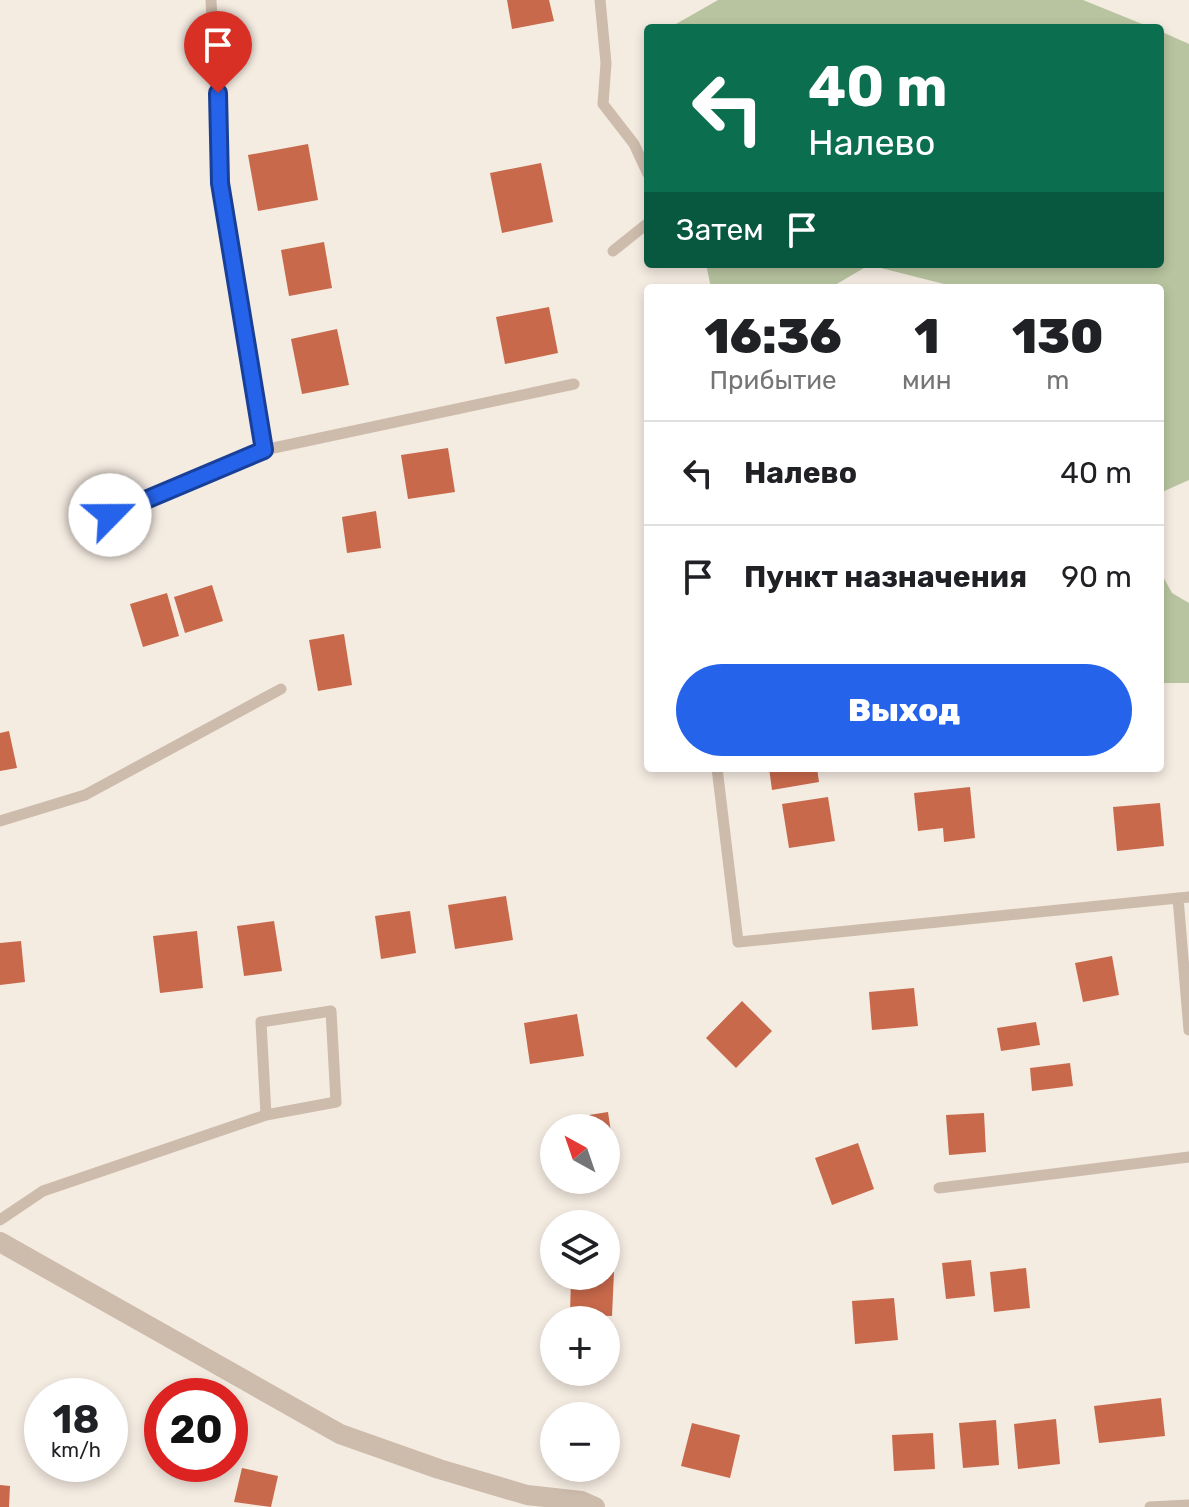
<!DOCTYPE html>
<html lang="ru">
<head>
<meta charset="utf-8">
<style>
  body { margin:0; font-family:Rubik,sans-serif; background:#f2f2f2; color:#202124; height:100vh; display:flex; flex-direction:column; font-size:30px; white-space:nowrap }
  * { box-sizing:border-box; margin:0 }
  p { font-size:26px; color:#757577 }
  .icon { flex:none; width:44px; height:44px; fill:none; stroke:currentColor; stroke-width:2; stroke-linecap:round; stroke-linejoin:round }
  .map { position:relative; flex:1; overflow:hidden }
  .side { position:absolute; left:644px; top:284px; width:520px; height:488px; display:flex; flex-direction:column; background:#fff; border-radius:8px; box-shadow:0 4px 12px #0003 }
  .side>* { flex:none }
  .hud { position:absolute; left:644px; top:24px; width:520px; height:244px; border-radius:8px; box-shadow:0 4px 12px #0003; background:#0b6e4f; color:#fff; overflow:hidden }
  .needle { width:52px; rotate:320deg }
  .buttons { position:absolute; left:540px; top:1114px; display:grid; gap:16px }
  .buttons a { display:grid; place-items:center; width:80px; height:80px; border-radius:50%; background:#fff; box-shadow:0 4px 12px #0003; font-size:40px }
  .speed { position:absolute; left:24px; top:1378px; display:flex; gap:16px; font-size:40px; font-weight:700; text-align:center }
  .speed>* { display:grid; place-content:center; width:104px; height:104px; border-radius:50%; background:#fff; box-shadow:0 4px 12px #0003; line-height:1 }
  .speed small { font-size:20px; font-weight:400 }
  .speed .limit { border:12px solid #d22; background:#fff; color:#111 }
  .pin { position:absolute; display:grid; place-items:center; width:68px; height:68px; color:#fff; margin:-82px -34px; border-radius:50% 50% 50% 0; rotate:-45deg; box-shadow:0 0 8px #0007 }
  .pin .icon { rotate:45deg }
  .me { position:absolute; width:88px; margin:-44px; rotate:67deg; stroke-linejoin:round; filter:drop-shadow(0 0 6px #0008) }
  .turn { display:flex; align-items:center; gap:28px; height:168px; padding:0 32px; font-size:36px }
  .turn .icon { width:104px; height:104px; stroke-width:2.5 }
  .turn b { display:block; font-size:56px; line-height:68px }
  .then { display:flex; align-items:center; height:76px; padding:0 32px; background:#0003; gap:16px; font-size:30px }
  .eta { display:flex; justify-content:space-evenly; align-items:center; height:136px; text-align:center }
  .eta b { font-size:48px; font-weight:800; line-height:56px }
  .primary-button { display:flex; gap:16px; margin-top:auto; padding:16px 32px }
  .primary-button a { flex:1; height:92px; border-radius:48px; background:#2563eb; color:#fff; font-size:32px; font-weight:800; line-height:92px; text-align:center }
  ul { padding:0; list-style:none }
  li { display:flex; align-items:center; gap:24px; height:104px; padding:0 32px; border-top:2px solid #e0e0e0 }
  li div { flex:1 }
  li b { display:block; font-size:30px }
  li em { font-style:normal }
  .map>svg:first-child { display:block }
  .green { fill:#b8c4a0 }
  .building { fill:#c8694b }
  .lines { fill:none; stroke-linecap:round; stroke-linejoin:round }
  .service { stroke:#cdbbac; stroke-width:11 }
  .minor { stroke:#cdbbac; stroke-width:20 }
  .route-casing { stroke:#184099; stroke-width:20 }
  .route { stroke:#2563eb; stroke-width:14 }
</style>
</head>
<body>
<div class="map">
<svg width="1189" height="1507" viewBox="0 0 1189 1507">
  <rect width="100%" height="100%" fill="#f4ebe1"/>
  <!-- green -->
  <path class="green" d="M 718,0 L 1083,0 L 1152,28 L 669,28 Z
    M 1160,31 L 1189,44 L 1189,480 L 1160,493 L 1160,288 L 960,288 L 869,265 L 830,288 L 711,288 L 706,264 L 1160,264 Z
    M 1160,571 L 1172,593 L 1189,603 L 1189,683 L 1160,683 Z"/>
  <!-- building -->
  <path class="building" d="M 507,0 L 549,0 L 554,21 L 512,29 Z
    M 308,144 L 318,200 L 258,211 L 248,155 Z
    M 541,163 L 553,222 L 502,233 L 490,173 Z
    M 324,242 L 332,288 L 289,296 L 281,250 Z
    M 549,307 L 558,353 L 505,364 L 496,317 Z
    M 337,329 L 349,385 L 302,394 L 291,339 Z
    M 448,448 L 455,492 L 408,499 L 401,455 Z
    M 376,511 L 381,548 L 347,553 L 342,517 Z
    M 212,585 L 223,621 L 185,633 L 174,597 Z
    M 167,593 L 179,636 L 143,647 L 130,604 Z
    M 344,634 L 352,685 L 318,691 L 309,640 Z
    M 9,731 L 17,768 L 0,771 L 0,733 Z
    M 769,768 L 817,768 L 819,782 L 772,790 Z
    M 970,787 L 975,838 L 944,842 L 943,828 L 918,831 L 914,793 Z
    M 828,797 L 835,841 L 789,848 L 782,804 Z
    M 1160,803 L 1164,846 L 1117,851 L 1113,807 Z
    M 506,896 L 513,940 L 455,949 L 448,905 Z
    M 410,911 L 416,953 L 381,959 L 375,916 Z
    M 274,921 L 282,971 L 244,976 L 237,926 Z
    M 197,931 L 203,988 L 160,993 L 153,936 Z
    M 21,941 L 25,982 L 0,985 L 0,943 Z
    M 1112,956 L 1119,995 L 1083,1002 L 1075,963 Z
    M 914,988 L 918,1026 L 872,1030 L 869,992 Z
    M 742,1001 L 772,1031 L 736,1068 L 706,1038 Z
    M 577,1014 L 584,1056 L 530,1064 L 524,1023 Z
    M 1036,1022 L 1040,1045 L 1001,1051 L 997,1028 Z
    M 1070,1063 L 1073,1086 L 1032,1091 L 1030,1068 Z
    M 608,1112 L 613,1146 L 606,1147 L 606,1128 L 572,1128 L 570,1118 Z
    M 984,1113 L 986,1152 L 949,1155 L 946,1115 Z
    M 858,1143 L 874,1189 L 832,1205 L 815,1158 Z
    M 971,1260 L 975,1296 L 946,1299 L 942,1263 Z
    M 1026,1268 L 1030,1308 L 994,1312 L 990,1272 Z
    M 606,1272 L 614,1272 L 612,1316 L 570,1315 L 571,1276 L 606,1276 Z
    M 894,1298 L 898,1340 L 855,1344 L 852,1301 Z
    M 1161,1398 L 1165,1436 L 1099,1443 L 1094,1406 Z
    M 1056,1419 L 1060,1464 L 1018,1469 L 1014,1424 Z
    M 996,1420 L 999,1465 L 963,1468 L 959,1423 Z
    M 692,1423 L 740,1435 L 730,1478 L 681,1466 Z
    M 933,1433 L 935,1469 L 894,1471 L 892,1435 Z
    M 242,1468 L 278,1476 L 271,1507 L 234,1502 Z
    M 0,1485 L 10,1486 L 9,1507 L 0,1507 Z"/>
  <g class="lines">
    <!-- service -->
    <path class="service" d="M 211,0 L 220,183 L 264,450 L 574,384
      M 600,0 L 606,63 L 603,104 L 634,144 L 648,174
      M 613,251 L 648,223
      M 110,515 L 264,450
      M 717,768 L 738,942 L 1189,897
      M 0,821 L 85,795 L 281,689
      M 1178,898 L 1189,1030
      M 939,1188 L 1189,1157
      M 0,1220 L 43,1191 L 266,1115 L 336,1102 L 331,1011 L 261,1022 L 266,1115
      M 1150,1507 L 1189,1505"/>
    <!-- minor -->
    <path class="minor" d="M 0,1242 L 340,1434 L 439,1469 L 527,1495 L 581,1501 L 595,1507"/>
  </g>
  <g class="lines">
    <!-- route casing -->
    <g class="route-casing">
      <path id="route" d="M 110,515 L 264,450 L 220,183 L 218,93"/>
    </g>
    <!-- route -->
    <use href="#route" class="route"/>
  </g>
</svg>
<div class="buttons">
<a><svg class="needle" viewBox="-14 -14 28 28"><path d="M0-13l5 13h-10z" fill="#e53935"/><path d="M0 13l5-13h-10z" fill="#757577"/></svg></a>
<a><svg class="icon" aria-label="layers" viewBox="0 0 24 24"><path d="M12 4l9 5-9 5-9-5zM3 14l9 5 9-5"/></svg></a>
<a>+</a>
<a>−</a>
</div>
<div class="speed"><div>18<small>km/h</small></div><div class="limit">20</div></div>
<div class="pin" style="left:218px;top:93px;background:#d93025"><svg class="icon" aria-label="arrive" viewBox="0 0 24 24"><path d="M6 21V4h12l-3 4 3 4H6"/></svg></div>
<svg class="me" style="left:110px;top:515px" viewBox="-20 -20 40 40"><circle r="19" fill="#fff"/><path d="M0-13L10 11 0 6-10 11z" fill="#2563eb"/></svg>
<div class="hud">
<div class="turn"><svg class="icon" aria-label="left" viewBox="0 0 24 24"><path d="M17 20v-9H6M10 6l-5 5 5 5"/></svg><div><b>40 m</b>Налево</div></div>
<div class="then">Затем<svg class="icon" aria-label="arrive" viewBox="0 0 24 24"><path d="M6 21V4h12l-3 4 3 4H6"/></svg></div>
</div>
<section class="side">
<div class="eta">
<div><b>16:36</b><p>Прибытие</p></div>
<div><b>1</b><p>мин</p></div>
<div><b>130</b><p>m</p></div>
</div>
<ul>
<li><svg class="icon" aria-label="left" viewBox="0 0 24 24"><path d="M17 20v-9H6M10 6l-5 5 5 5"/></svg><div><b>Налево</b></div><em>40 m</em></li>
<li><svg class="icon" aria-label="arrive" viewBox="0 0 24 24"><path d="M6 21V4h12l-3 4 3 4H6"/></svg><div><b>Пункт назначения</b></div><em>90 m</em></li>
</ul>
<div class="primary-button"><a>Выход</a></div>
</section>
</div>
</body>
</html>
